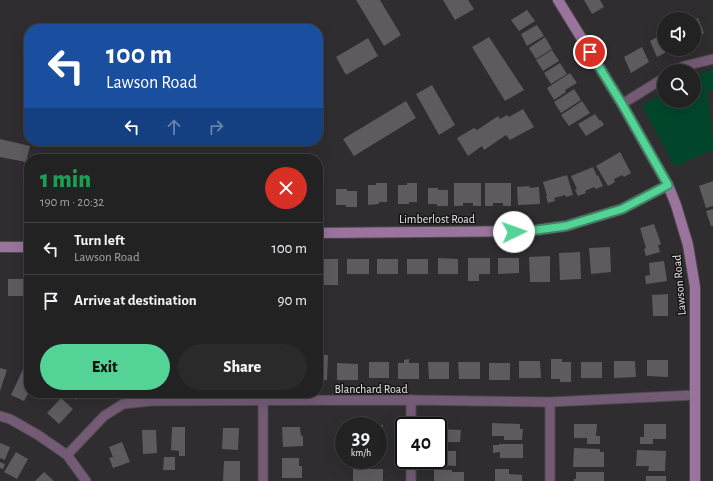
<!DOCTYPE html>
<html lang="en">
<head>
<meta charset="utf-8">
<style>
  body { margin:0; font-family:"Alegreya Sans",sans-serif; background:#2b2a2b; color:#f1f3f6; height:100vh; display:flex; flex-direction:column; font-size:15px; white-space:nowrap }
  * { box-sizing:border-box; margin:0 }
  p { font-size:13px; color:#a3a4a6 }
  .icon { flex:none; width:22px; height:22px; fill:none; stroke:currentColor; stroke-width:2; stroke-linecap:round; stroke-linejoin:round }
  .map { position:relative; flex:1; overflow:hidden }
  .panel { position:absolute; left:24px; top:154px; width:299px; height:244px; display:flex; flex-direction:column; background:#232223; border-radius:16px; box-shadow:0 4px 16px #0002,0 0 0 1px #403f41 }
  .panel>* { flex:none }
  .guide { position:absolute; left:24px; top:24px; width:299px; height:122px; border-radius:16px; box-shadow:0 4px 16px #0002,0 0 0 1px #403f41; background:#1a4fa0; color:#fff; overflow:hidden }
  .controls { position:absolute; left:657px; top:12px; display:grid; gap:8px }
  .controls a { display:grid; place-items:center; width:44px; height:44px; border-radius:50%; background:#232223; box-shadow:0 4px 16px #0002,0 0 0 1px #403f41; font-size:20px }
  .speed { position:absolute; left:335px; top:417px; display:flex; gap:8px; font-size:20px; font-weight:700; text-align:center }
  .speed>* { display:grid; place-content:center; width:52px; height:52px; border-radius:50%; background:#232223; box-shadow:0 4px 16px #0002,0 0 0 1px #403f41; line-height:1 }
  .speed small { font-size:10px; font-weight:400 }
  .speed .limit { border:2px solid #111; border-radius:6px; background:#fff; color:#111 }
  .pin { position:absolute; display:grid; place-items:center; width:34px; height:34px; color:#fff; margin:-17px; border:2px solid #fff; border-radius:50%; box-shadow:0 1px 4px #0007 }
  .me { position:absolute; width:44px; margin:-22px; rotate:87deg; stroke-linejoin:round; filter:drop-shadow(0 0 3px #0008) }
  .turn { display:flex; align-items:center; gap:14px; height:84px; padding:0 16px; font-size:18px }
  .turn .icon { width:52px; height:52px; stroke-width:2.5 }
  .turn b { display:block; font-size:28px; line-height:34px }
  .lanes { display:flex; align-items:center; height:38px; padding:0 16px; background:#0003; justify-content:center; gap:20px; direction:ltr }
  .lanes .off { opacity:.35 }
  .round { display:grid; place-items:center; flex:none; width:42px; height:42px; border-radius:21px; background:#2b2a2b }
  .overview { display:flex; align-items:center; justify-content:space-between; height:68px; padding:0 16px }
  h1 { font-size:24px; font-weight:800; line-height:30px; color:#1e9e55 }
  .primary-button { display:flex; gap:8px; margin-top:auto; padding:8px 16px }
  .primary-button a { flex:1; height:46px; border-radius:24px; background:#54d396; color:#111; font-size:16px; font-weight:800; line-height:46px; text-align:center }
  .primary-button a+a { background:#2b2a2b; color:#f1f3f6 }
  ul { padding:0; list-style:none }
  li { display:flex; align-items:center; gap:12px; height:52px; padding:0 16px; border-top:1px solid #403f41 }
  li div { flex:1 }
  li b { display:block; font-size:15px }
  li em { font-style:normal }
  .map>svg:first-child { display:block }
  .grass { fill:#01462b }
  .building { fill:#5d5b5e }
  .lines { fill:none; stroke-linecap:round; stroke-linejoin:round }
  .street-casing { stroke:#4c4a4c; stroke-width:11 }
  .secondary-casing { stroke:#4c4a4c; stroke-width:12 }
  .street { stroke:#735b75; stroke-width:9 }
  .secondary { stroke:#9a749d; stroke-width:10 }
  .route-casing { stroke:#378962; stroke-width:10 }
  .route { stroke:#54d396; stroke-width:7 }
  .labels { text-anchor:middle; stroke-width:3; stroke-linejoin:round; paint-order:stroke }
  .street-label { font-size:12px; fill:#e7e5e7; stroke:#161516 }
</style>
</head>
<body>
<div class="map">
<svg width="713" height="481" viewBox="0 0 713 481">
  <rect width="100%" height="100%" fill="#2f2d2f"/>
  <!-- grass -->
  <path class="grass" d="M 713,69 L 713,90 L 707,91 L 713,140 L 713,150 L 675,167 L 642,106 L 664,92 L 664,101 L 694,101 L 694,76 Z"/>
  <!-- building -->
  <path class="building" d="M 356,0 L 380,0 L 401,35 L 384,46 Z
    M 443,0 L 468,0 L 474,9 L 455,20 Z
    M 584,0 L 600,0 L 604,7 L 592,14 Z
    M 527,10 L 535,21 L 519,31 L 511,20 Z
    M 698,18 L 704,33 L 694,39 L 694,20 Z
    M 537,25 L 544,36 L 527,46 L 521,34 Z
    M 664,33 L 664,49 L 672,49 L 657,57 L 650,41 Z
    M 489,37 L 524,90 L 505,101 L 472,47 Z
    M 545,37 L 552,49 L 536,59 L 529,48 Z
    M 368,38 L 378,56 L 346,75 L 336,57 Z
    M 642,47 L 649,62 L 631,73 L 624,57 Z
    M 552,50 L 559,61 L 543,71 L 536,60 Z
    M 560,63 L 567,74 L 551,84 L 544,73 Z
    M 570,73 L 577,83 L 565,90 L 566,92 L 554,100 L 547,88 Z
    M 432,85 L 455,125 L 439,135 L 416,94 Z
    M 574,89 L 581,100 L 561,113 L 554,102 Z
    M 406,101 L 416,118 L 354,156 L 343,139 Z
    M 582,101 L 590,113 L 569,126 L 561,115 Z
    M 523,109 L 534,127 L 510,140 L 506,135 L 484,150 L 482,146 L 468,156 L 457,138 L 474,128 L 477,130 L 498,116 L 500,119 L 507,115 L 509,117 Z
    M 595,114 L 600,121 L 601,120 L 604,125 L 586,136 L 578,124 Z
    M 0,139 L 30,146 L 26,162 L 0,157 Z
    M 620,152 L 631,173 L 624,177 L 622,175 L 614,179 L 615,182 L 608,186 L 596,166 Z
    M 593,167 L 597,176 L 598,175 L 603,186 L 596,189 L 594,187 L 585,191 L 586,193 L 578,196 L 575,190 L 577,189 L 571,176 Z
    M 567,175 L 573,195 L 566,197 L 565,195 L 554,198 L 555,201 L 548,203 L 546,196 L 547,196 L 543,182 Z
    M 713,181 L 713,206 L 706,208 L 699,186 Z
    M 376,183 L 387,183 L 387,202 L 379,202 L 379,204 L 368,205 L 368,185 L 376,185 Z
    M 407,183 L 417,183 L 417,202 L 409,202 L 409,204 L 398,204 L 398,185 L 407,185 Z
    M 454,183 L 481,183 L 481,206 L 473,206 L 473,203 L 463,203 L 463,206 L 454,206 Z
    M 485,183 L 511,183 L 511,206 L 503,206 L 503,203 L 493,203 L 493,206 L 485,206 Z
    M 530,186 L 529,188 L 539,187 L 540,204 L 518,205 L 517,187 Z
    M 428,188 L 438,188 L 438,190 L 448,190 L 448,206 L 437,206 L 437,204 L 428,204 Z
    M 336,189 L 347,189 L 347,191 L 357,191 L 357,207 L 346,207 L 346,205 L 336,205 Z
    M 713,209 L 713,226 L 711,226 L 706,211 Z
    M 654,224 L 661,244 L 658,245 L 660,252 L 646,256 L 644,249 L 646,248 L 640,228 Z
    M 610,247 L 611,272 L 591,274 L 589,248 Z
    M 580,252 L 581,279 L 560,280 L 559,253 Z
    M 550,256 L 550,282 L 530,282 L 529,257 Z
    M 438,258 L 458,259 L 458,274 L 438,274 Z
    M 468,258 L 490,258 L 490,274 L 479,274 L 479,281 L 468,281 Z
    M 498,258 L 519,258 L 519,273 L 498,274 Z
    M 318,259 L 338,259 L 338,285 L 318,285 Z
    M 347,259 L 369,259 L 369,274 L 347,274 Z
    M 377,259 L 398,259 L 398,274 L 377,274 Z
    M 407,259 L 428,259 L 428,274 L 407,274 Z
    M 664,261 L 667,281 L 646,284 L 645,276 L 650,275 L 649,263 Z
    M 8,279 L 29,279 L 29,296 L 8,296 Z
    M 668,294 L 668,316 L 653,316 L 652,295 Z
    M 318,355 L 328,355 L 327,380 L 318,380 Z
    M 409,359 L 409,363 L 419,363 L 419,379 L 398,379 L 398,363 L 404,363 L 404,360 Z
    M 551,359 L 562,359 L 562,362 L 571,362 L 571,382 L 560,382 L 560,379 L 551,379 Z
    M 647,360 L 668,360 L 668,377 L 647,376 Z
    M 519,361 L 540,361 L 541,378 L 519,378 Z
    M 614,361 L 635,361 L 636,377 L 614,378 Z
    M 369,362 L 389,362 L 389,378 L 369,378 Z
    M 428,362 L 449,362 L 449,379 L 429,379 Z
    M 458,362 L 480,362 L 480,379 L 459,379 Z
    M 581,362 L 602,362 L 602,378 L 581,378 Z
    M 337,363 L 358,364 L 358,380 L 337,380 Z
    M 489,363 L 510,363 L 510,380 L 489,380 Z
    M 24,367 L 29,370 L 29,392 L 24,401 L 11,395 Z
    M 0,368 L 7,370 L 0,391 Z
    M 70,393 L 83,393 L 76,400 Z
    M 61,398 L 73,409 L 59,424 L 47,413 Z
    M 492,423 L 520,424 L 520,429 L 523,429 L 522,440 L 504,440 L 504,436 L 492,436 Z
    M 574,424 L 597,424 L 596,436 L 600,436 L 600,444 L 587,444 L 587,438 L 574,438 Z
    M 644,424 L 666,424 L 666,439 L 653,439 L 653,444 L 640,444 L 640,437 L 644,437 Z
    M 378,425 L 383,425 L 382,439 L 378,439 Z
    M 172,427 L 185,427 L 185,456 L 179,456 L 179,451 L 171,450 Z
    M 282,427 L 300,427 L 301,436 L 303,436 L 303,446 L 283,447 Z
    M 223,428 L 239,428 L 238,450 L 222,449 Z
    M 440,429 L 461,430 L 460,442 L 438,442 L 438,434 L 440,434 Z
    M 142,430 L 156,430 L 157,453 L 143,454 Z
    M 122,442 L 130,462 L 113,468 L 109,458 L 113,457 L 109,447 Z
    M 0,443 L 10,447 L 5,460 L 0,458 Z
    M 499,444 L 523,444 L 523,458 L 500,458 L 500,452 L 493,453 L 493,445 L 499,445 Z
    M 378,446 L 381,446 L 381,459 L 378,459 Z
    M 438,448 L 448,449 L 448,451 L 456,451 L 456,466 L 435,465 L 435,460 L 438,460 Z
    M 574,448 L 600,449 L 600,452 L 604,452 L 604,467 L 573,467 Z
    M 637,450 L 666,451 L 665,471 L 648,471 L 649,466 L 636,466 Z
    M 16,452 L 28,459 L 17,479 L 4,472 Z
    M 164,457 L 175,457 L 175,470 L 163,470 Z
    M 282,458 L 299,458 L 299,466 L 302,466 L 302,478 L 282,478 Z
    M 368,460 L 377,460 L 377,464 L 368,464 Z
    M 224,461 L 240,461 L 240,481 L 223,481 Z
    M 0,462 L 5,464 L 3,469 L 0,468 Z
    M 353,469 L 383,469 L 383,481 L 353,481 Z
    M 495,469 L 509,469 L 509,474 L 522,475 L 522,481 L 495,481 Z
    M 434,470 L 452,470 L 452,472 L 464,472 L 464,481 L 434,481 Z
    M 44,472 L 54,481 L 35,481 Z
    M 576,472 L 604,472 L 604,481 L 574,481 L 574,479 L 576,479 Z
    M 646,476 L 666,476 L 666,481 L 646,481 Z"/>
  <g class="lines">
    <!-- street casing -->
    <g class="street-casing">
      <path id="street" d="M 676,71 L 684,66 L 713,59
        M 622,104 L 664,78
        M 0,416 L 10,419 L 38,435 L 67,455 L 86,481
        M 411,426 L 411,400
        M 67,455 L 104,416 L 123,404 L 151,401 L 411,400 L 550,402 L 695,395
        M 263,481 L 263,401
        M 411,481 L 411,460
        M 550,481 L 550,402"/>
    </g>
    <!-- secondary casing -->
    <g class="secondary-casing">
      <path id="secondary" d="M 558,0 L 622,104 L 668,185 L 676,205 L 688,245 L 695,287 L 695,481
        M 318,233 L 529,231 L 566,226 L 622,209 L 668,185
        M 0,247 L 29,247"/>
    </g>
    <!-- street -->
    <use href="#street" class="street"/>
    <!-- secondary -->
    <use href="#secondary" class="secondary"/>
  </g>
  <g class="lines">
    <!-- route casing -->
    <g class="route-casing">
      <path id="route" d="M 514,232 L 529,231 L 566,226 L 622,209 L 668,185 L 622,104 L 590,52"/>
    </g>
    <!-- route -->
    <use href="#route" class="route"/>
  </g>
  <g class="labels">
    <!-- street labels -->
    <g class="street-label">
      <text x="437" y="223">Limberlost Road</text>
      <text transform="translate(679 285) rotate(-95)" y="4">Lawson Road</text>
      <text x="371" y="393">Blanchard Road</text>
    </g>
  </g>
</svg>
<div class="controls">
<a><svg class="icon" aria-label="sound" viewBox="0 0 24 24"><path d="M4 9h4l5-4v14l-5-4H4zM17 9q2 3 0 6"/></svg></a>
<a><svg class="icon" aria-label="search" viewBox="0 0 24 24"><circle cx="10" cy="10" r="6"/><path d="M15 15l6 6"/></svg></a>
</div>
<div class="speed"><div>39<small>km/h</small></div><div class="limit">40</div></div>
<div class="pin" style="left:590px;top:52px;background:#d93025"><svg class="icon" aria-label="arrive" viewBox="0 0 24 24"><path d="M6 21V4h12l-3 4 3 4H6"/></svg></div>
<svg class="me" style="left:514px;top:232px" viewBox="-20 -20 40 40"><circle r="19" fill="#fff"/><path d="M0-13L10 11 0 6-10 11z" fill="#54d396"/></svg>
<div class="guide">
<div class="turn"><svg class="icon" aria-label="left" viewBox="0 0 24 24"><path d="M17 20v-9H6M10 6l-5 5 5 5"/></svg><div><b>100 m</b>Lawson Road</div></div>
<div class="lanes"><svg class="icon" aria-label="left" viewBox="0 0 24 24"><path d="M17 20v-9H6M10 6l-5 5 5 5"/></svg><svg class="icon off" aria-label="ahead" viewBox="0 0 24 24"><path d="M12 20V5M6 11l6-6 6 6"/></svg><svg class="icon off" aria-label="right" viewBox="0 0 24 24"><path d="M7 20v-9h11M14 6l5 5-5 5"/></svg></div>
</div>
<section class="panel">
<div class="overview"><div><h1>1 min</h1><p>190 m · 20:32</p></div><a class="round" style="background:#d93025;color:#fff"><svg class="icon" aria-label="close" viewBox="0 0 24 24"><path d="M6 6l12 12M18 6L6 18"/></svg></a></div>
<ul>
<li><svg class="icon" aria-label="left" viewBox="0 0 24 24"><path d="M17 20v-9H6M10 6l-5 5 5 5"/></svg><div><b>Turn left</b><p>Lawson Road</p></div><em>100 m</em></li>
<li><svg class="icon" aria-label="arrive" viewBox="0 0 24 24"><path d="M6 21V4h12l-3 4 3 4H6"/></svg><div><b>Arrive at destination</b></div><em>90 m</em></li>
</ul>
<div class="primary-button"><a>Exit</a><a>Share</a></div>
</section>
</div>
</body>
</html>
